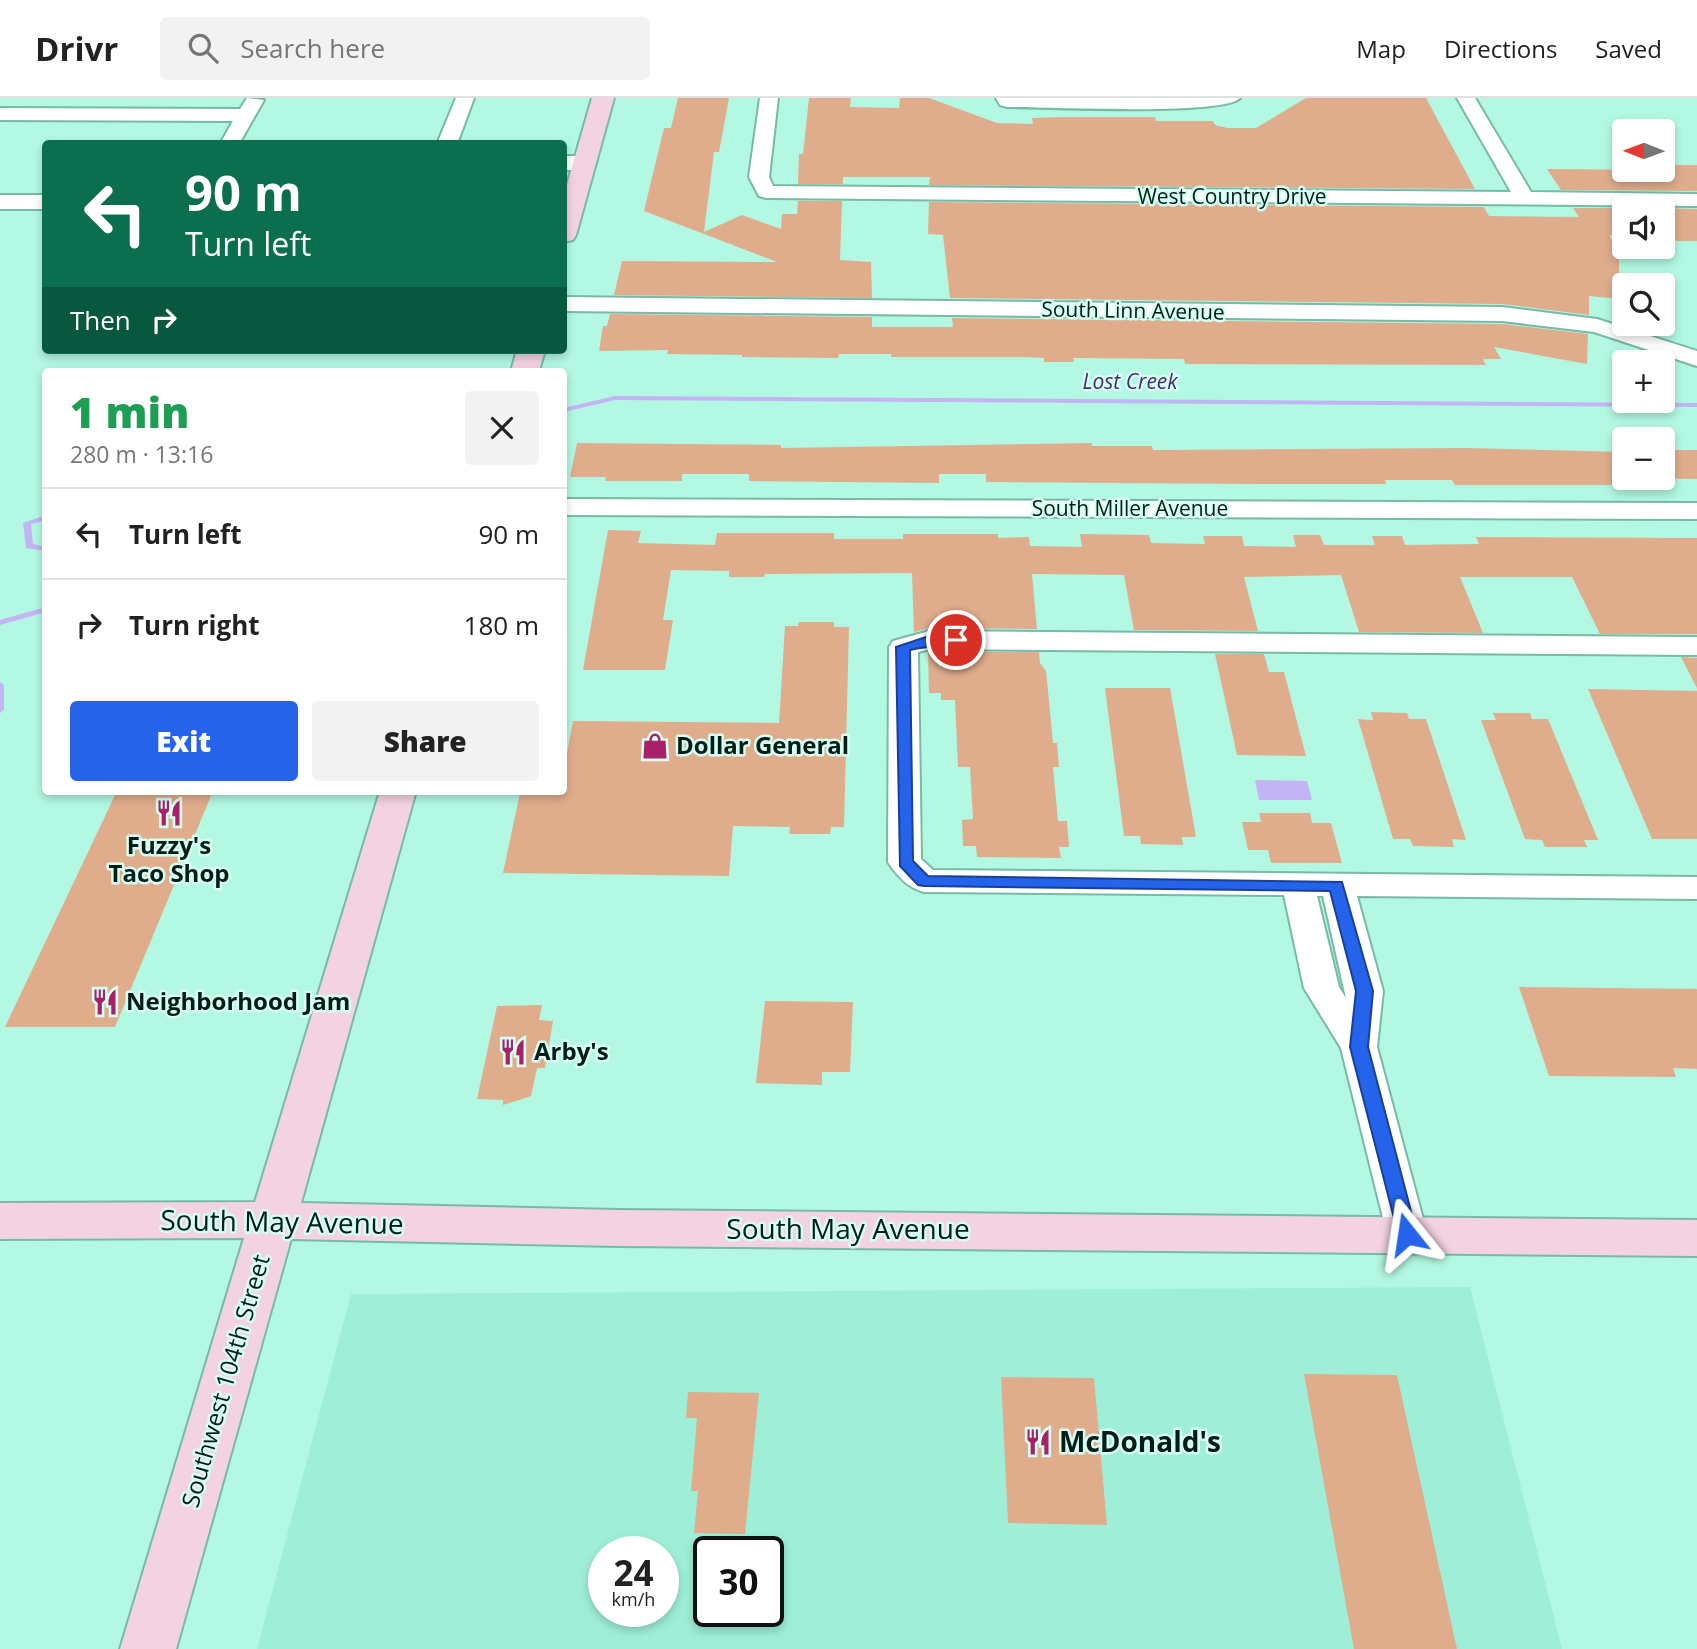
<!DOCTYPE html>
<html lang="en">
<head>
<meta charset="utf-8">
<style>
  body { margin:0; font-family:"Open Sans",sans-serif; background:#f2f2f2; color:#222; height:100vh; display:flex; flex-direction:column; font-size:26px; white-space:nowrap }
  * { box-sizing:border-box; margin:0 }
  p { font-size:23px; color:#767676 }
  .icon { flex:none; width:38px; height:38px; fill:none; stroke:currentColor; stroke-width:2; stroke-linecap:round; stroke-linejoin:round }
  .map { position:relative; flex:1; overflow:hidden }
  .sheet { position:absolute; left:42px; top:270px; width:525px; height:427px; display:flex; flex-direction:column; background:#fff; border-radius:7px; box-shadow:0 4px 10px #0003 }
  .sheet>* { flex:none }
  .hud { position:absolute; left:42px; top:42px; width:525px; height:214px; border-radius:7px; box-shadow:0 4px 10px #0003; background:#0b6e4f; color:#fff; overflow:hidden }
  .needle { width:46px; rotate:271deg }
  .fabs { position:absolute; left:1612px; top:21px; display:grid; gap:14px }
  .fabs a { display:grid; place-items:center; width:63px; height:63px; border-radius:7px; background:#fff; box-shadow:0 4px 10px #0003; font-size:35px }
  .speed { position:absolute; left:588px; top:1438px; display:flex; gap:14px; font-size:35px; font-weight:700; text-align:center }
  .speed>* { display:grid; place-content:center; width:91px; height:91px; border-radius:50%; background:#fff; box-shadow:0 4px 10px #0003; line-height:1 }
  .speed small { font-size:18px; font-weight:400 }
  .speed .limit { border:4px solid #111; border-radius:10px; background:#fff; color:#111 }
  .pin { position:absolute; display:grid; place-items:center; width:60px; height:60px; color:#fff; margin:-30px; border:4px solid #fff; border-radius:50%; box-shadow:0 2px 7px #0007 }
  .me { position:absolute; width:77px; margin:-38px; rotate:345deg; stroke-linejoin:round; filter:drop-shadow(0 0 5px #0008) }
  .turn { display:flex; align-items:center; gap:24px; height:147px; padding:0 28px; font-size:32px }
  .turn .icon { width:91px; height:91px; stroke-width:2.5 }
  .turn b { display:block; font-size:49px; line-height:60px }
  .then { display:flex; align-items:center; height:66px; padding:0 28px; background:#0003; gap:14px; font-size:26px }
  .round { display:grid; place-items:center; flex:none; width:74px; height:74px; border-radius:7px; background:#f2f2f2 }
  .head { display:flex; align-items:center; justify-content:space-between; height:119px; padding:0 28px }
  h1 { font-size:42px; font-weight:800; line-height:52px; color:#1e9e55 }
  .action { display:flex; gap:14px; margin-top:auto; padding:14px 28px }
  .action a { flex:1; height:80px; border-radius:7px; background:#2563eb; color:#fff; font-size:28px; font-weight:800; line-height:80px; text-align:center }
  .action a+a { background:#f2f2f2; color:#222 }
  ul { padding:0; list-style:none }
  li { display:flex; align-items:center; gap:21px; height:91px; padding:0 28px; border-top:2px solid #e0e0e0 }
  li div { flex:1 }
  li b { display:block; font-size:26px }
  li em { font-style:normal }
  header { display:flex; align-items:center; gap:42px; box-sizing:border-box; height:98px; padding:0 35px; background:#fff; border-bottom:2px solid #e0e0e0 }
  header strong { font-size:33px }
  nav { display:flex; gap:38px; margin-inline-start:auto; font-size:24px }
  .search { width:490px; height:63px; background:#f2f2f2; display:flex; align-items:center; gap:18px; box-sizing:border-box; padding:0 24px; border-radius:7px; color:#767676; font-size:26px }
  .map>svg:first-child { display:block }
  .built { fill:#9fefd8; fill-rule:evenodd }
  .water { fill:#c3b4f4 }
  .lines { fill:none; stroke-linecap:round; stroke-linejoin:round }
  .stream { fill:#c3b4f4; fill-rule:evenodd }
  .building { fill:#e0ad8c }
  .minor-casing { stroke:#76baa7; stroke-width:4 }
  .tertiary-casing { stroke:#76baa7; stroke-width:4 }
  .secondary-casing { stroke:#76baa7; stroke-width:4 }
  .minor { fill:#fff; fill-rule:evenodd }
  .tertiary { fill:#fff; fill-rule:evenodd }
  .secondary { fill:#f3d3e1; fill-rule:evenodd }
  .route { fill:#2563eb; stroke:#184099; stroke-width:2 }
  .labels { text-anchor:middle; stroke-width:5; stroke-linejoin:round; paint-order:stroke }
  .far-street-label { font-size:21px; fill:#011d16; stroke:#d6fef2 }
  .far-water-label { font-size:21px; font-style:italic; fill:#432b75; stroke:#d6fef2 }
  .poi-label { font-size:24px; font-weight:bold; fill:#011d16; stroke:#d6fef2; text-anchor:start }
  .street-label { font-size:24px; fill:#011d16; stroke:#d6fef2 }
  .near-street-label { font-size:28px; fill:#011d16; stroke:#d6fef2 }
  .near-poi-label { font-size:28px; font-weight:bold; fill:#011d16; stroke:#d6fef2; text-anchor:start }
</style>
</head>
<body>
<header>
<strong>Drivr</strong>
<div class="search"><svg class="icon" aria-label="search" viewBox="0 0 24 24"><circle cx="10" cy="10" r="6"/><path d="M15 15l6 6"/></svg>Search here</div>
<nav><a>Map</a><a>Directions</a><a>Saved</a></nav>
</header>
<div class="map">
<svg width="1697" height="1551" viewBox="0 0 1697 1551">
  <rect width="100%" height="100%" fill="#b2f8e3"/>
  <!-- built -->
  <path class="built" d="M 1470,1189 L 1562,1551 L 257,1551 L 351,1196 ZM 604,1454 L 663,1454 L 663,1514 L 604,1514 ZM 709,1454 L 768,1454 L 768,1514 L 709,1514 Z"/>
  <!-- water -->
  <path class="water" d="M 1255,682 L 1307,683 L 1312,702 L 1259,702 Z"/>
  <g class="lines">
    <!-- stream -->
    <path class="stream" d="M 615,298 L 1697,305 L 1697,309 L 615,302 L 564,314 L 564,310 Z
      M 46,417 L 46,422 L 31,426 L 33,446 L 46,449 L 46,453 L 26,450 L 23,425 Z
      M 46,509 L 46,514 L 0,527 L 0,522 Z
      M 0,584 L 4,587 L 4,612 L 0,615 Z"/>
  </g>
  <!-- building -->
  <path class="building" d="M 678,0 L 729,0 L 719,54 L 714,54 L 704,134 L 742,117 L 781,131 L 782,116 L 797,116 L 798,103 L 842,103 L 840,162 L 871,164 L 872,200 L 614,197 L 622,163 L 777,164 L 644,113 L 664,30 L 671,30 Z
    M 809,0 L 851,0 L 850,9 L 899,10 L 900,0 L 929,0 L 997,25 L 1033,26 L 1032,20 L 1064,19 L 1155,19 L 1156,23 L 1213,23 L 1215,27 L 1227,30 L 1256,30 L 1306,0 L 1426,0 L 1475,91 L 929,87 L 930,79 L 843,79 L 843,86 L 798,86 L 799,56 L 803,56 Z
    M 1662,67 L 1697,67 L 1697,93 L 1561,92 L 1547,71 L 1662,72 Z
    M 929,104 L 1484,109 L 1489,118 L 1579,119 L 1573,110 L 1653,110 L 1624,110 L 1624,138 L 1609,137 L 1619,153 L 1619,201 L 1589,198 L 1589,217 L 1502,206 L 950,200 L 943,137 L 928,136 Z
    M 1662,110 L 1697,111 L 1697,143 L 1676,143 L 1673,138 L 1662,138 Z
    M 610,216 L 872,219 L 872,229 L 953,229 L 952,220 L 1502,226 L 1588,236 L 1587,266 L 1494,249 L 1501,261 L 1483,261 L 1486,267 L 1185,266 L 1184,261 L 1073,260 L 1074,264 L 1044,264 L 1044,260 L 1024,259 L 891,259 L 891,256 L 839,256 L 838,260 L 742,259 L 742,257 L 667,256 L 668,252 L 599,253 L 603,228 L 607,228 Z
    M 577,345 L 781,347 L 781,350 L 1092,345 L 1092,348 L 1152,348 L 1153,352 L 1465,350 L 1624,354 L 1624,380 L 1662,380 L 1662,352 L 1697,352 L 1697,381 L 1617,380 L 1620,387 L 1455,387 L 1452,382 L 1385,382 L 1386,386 L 1253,386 L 986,384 L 986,376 L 939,376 L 939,385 L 749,383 L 749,376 L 682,376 L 682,383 L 605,383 L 606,379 L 570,379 Z
    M 608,432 L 641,433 L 638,445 L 715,447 L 717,435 L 834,435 L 834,441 L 903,441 L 903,436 L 998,436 L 998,440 L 1029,439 L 1030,448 L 1082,449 L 1080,436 L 1149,437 L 1151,445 L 1205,446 L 1203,438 L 1242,438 L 1244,448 L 1296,449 L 1293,437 L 1320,437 L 1324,447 L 1375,447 L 1372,438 L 1402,438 L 1405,447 L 1479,446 L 1476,439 L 1697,440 L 1697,536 L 1600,536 L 1572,479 L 1460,479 L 1483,535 L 1359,534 L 1341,477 L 1244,479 L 1258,533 L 1134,532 L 1124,477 L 1032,476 L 1037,531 L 929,530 L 914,534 L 912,475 L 765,476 L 764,479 L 729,479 L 729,473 L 671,472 L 663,522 L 673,522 L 665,572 L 583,572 Z
    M 799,524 L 834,524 L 834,529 L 849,529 L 844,729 L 831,729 L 830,736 L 789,736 L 790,729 L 733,728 L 729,778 L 503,775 L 520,695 L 564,696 L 564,672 L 573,623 L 779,625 L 785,528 L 798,528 Z
    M 928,554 L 1039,554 L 1040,565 L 1046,573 L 1053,645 L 1057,645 L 1059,669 L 1053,669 L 1058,723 L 1067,723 L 1069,749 L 1059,749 L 1061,760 L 977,759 L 976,748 L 963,748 L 962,722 L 973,721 L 970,669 L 958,669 L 955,602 L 941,602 L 941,595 L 929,595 Z
    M 1215,556 L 1264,556 L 1269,574 L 1284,574 L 1306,658 L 1237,657 Z
    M 1681,559 L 1697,560 L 1697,590 Z
    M 1105,590 L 1170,590 L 1196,739 L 1182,739 L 1183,747 L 1141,746 L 1140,738 L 1124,738 Z
    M 1588,591 L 1697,593 L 1697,741 L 1652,741 Z
    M 1371,614 L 1407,615 L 1409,621 L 1426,621 L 1466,742 L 1452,741 L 1454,749 L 1413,748 L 1410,741 L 1393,741 L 1358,621 L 1373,622 Z
    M 1493,615 L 1530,615 L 1532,621 L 1548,621 L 1598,742 L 1584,742 L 1587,749 L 1545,749 L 1542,742 L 1525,741 L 1481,622 L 1496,622 Z
    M 117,693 L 213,693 L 115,929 L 5,929 Z
    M 1259,715 L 1310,715 L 1312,725 L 1331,725 L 1342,765 L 1271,765 L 1268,752 L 1248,752 L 1242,724 L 1261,724 Z
    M 1519,889 L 1697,891 L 1697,971 L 1673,970 L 1676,979 L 1549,978 Z
    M 765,903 L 853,904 L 850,974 L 822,974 L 822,987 L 756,985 Z
    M 542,907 L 539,922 L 553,923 L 545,970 L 537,970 L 531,998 L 503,1007 L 503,1002 L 477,1001 L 497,908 Z
    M 1304,1276 L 1397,1277 L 1457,1551 L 1354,1551 Z
    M 1001,1279 L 1094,1280 L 1107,1427 L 1008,1425 Z
    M 688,1294 L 759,1295 L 745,1436 L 694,1435 L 698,1393 L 691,1393 L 697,1320 L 686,1320 Z"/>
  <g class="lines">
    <!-- minor casing -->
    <g class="minor-casing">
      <path id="minor" d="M 247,0 L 264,2 L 239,46 L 220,46 L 233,23 L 0,22 L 0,10 L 240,11 Z
        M 456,0 L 474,0 L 457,46 L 437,46 Z
        M 760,0 L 778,0 L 769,79 L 773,88 L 1511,94 L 1457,0 L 1475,0 L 1531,94 L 1697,96 L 1697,108 L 766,100 L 759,98 L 749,79 Z
        M 996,0 L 1240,0 C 1226,18 1040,9 1007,9 L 1000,7 Z
        M 564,199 L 1502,209 L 1597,221 L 1697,253 L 1697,268 L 1594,234 L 1502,223 L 564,213 Z
        M 564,401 L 1697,405 L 1697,421 L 564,417 Z
        M 929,533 L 1697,539 L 1697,557 L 930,551 L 918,554 L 921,761 L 933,772 L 1697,779 L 1697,801 L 1357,798 L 1383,893 L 1377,949 L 1427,1136 L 1421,1147 L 1407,1152 L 1393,1147 L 1387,1136 L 1341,950 L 1304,890 L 1284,797 L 924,794 C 908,790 897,778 888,764 L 889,549 L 893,543 ZM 1317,798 L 1323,798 L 1346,900 L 1339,889 Z"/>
    </g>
    <!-- tertiary casing -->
    <g class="tertiary-casing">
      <path id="tertiary" d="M 564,58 L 584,58 L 595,65 L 584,72 L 564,72 Z
        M 0,97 L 46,97 L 46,111 L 0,111 Z"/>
    </g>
    <!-- secondary casing -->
    <g class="secondary-casing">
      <path id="secondary" d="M 592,0 L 614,0 L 576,137 L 573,142 L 564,144 L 564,97 Z
        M 517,252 L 545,252 L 539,273 L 511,273 Z
        M 380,693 L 416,693 L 301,1105 L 618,1112 L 1697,1122 L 1697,1158 L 618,1148 L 291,1141 L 176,1551 L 120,1551 L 244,1140 L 0,1141 L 0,1105 L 255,1104 Z"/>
    </g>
    <!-- minor -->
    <use href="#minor" class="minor"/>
    <!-- tertiary -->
    <use href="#tertiary" class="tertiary"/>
    <!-- secondary -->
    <use href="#secondary" class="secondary"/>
  </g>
  <!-- route -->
  <path class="route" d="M 929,538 L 956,538 L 963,542 C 954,549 924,548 910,552 L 913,763 L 928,778 L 1342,784 L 1373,893 L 1368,949 L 1417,1136 L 1414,1141 L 1400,1141 L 1398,1136 L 1350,949 L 1356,893 L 1330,793 L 924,788 L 918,787 L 900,768 L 896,549 Z"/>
  <!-- icons -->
  <defs>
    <g id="shop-bare" transform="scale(2.1)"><path d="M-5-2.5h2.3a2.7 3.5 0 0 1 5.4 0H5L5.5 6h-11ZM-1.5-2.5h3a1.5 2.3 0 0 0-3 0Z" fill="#a82067" stroke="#d6fef2" stroke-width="2.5" paint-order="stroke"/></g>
    <g id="restaurant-bare" transform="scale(2.1)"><path d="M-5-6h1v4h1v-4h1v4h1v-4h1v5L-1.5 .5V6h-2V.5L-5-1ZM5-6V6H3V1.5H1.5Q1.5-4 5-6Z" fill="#a82067" stroke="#d6fef2" stroke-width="2.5" paint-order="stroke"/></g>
  </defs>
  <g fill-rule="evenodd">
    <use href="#shop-bare" x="655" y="648"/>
    <use href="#restaurant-bare" x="169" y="715"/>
    <use href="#restaurant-bare" x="105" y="904"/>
    <use href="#restaurant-bare" x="513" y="954"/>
    <use href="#restaurant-bare" x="1038" y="1344"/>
  </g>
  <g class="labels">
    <!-- far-street labels -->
    <g class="far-street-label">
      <text x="1232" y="106">West Country Drive</text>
      <text transform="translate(1133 213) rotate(1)" y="7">South Linn Avenue</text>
      <text x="1130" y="418">South Miller Avenue</text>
    </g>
    <!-- far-water labels -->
    <g class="far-water-label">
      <text x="1130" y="291">Lost Creek</text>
    </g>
    <!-- poi labels -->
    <g class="poi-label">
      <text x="676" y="656">Dollar General</text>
      <text x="169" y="756" text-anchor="middle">Fuzzy's<tspan x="169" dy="28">Taco Shop</tspan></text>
      <text x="126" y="912">Neighborhood Jam</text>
      <text x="534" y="962">Arby's</text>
    </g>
    <!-- street labels -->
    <g class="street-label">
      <text transform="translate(226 1283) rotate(-74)" y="8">Southwest 104th Street</text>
    </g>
    <!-- near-street labels -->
    <g class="near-street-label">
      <text transform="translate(282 1124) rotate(1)" y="10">South May Avenue</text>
      <text x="848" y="1141">South May Avenue</text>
    </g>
    <!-- near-poi labels -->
    <g class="near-poi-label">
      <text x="1059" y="1354">McDonald's</text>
    </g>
  </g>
</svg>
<div class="fabs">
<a><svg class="needle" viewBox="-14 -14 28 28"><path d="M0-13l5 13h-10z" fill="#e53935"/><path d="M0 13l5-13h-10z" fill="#767676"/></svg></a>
<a><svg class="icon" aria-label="sound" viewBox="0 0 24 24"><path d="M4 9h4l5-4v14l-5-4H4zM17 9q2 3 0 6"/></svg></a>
<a><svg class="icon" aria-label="search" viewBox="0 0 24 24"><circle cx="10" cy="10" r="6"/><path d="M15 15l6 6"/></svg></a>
<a>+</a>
<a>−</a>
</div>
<div class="speed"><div>24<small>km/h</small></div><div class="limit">30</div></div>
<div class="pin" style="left:956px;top:542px;background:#d93025"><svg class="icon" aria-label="arrive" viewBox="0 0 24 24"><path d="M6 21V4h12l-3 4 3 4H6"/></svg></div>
<svg class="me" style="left:1407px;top:1136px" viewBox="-20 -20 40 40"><path d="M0-17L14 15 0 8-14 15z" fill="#2563eb" stroke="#fff" stroke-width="4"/></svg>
<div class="hud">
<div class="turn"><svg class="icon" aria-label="left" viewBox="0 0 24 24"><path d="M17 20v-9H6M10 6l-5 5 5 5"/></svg><div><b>90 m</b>Turn left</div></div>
<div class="then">Then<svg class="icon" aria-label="right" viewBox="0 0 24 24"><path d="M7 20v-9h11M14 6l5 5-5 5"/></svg></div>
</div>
<section class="sheet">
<div class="head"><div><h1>1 min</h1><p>280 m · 13:16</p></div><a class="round"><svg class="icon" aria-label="close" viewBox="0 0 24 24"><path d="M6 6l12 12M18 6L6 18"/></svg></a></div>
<ul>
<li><svg class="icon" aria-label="left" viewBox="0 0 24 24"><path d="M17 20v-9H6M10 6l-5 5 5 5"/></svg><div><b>Turn left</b></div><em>90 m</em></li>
<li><svg class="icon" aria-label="right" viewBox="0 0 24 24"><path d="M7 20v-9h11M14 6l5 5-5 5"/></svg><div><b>Turn right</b></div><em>180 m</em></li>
</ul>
<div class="action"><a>Exit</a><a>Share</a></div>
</section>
</div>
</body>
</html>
